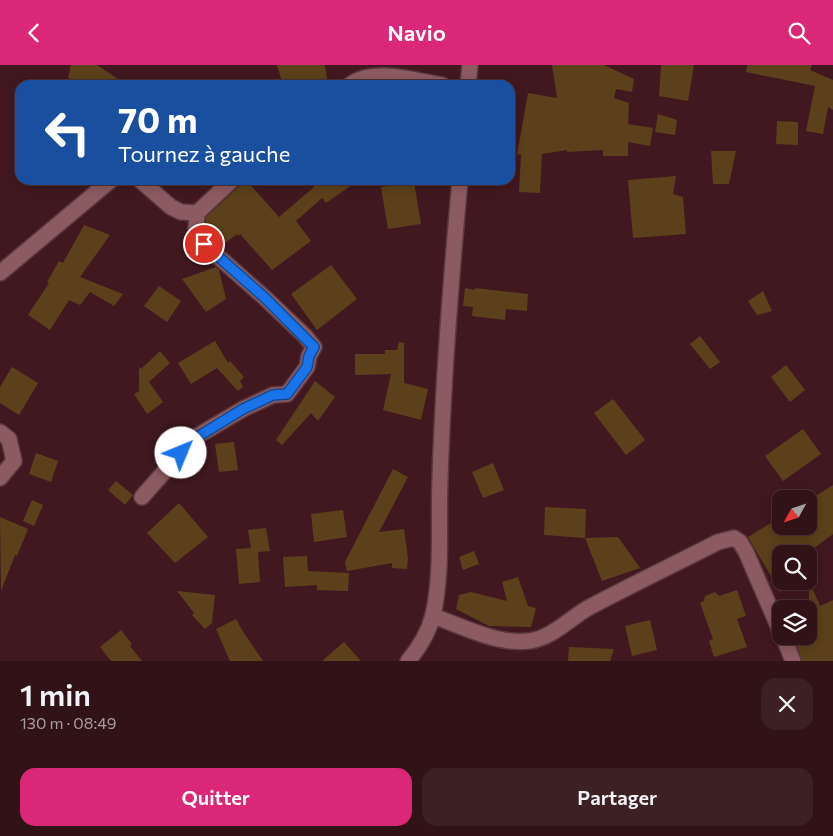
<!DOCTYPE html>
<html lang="fr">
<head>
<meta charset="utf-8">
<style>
  body { margin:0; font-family:Commissioner,sans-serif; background:#3d2024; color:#f1f3f6; height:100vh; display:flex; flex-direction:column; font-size:19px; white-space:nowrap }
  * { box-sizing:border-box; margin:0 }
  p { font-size:16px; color:#a89ea1 }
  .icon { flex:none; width:28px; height:28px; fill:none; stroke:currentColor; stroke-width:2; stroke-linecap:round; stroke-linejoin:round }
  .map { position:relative; height:596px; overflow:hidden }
  .sheet { display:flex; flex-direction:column; background:#311217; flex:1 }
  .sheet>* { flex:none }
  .banner { position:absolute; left:15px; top:15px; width:500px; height:105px; border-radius:15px; box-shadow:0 2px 12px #0003,0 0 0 1px #4c3236; background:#1a4fa0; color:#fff; overflow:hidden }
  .needle { width:32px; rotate:230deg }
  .fabs { position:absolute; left:772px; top:425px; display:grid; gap:10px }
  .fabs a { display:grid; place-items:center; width:45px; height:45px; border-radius:10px; background:#311217; box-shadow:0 2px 12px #0003,0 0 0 1px #4c3236; font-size:25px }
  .pin { position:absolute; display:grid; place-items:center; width:42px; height:42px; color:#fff; margin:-21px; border:2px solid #fff; border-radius:50%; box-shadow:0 1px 5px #0007 }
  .me { position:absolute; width:55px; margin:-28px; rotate:45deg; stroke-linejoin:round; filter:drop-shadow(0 0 4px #0008) }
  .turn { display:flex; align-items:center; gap:18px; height:105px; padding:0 20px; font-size:22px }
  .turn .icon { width:65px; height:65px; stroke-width:2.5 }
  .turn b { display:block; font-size:35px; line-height:42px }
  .round { display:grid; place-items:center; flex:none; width:52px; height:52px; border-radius:15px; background:#3d2024 }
  .overview { display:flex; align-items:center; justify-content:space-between; height:85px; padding:0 20px }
  h1 { font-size:30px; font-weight:600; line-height:38px }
  .cta { display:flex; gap:10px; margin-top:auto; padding:10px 20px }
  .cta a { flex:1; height:58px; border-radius:15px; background:#db2777; color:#fff; font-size:20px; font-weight:600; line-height:58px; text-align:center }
  .cta a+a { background:#3d2024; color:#f1f3f6 }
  header { display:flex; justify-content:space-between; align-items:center; height:65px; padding:0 20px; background:#db2777; color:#fff; font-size:22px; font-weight:600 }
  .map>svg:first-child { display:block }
  .building { fill:#5c401b }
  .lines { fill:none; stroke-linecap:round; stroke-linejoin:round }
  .minor-casing { stroke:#5a383e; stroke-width:18 }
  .minor { stroke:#8c5b61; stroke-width:15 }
  .route-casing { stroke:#114b97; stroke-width:12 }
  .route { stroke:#1a73e8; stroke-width:9 }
</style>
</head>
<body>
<header><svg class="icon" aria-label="back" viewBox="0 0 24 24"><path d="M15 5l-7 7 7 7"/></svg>Navio<svg class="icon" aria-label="search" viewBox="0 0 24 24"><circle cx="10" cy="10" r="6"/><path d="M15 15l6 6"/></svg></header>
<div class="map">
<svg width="833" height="596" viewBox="0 0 833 596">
  <rect width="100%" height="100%" fill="#41181f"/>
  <!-- building -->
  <path class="building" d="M 71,0 L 97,0 L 127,20 L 92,20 L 68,13 Z
    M 277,0 L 325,0 L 328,20 L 283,20 Z
    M 552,0 L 604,0 L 634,14 L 632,27 L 616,24 L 614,33 L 629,38 L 628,59 L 653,63 L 650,81 L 628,77 L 628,91 L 603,91 L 603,85 L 567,87 L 567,85 L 542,89 L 540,128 L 519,127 L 521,89 L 517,90 L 528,28 L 557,33 Z
    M 661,0 L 694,0 L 688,36 L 659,31 Z
    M 747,0 L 812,0 L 810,5 L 833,15 L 833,45 L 828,42 L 823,69 L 806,66 L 815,21 L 746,7 Z
    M 658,49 L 677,55 L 675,70 L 655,67 Z
    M 777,56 L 798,57 L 798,80 L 776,79 Z
    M 711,86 L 736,86 L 729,119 L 713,119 Z
    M 676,111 L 673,129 L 683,132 L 686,169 L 633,173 L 628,115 Z
    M 246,115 L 279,152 L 314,122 L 310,115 L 359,115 L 326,138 L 322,133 L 296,156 L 311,176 L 272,205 L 240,169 L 238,171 L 237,169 L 221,181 L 211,173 L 206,163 L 206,152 Z
    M 414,117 L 421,159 L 388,164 L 381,122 Z
    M 84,160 L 110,170 L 80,212 L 123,229 L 114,241 L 90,227 L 80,240 L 69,235 L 50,265 L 28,250 L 49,218 L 47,217 L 59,196 L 63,198 Z
    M 331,200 L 357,234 L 317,265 L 291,229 Z
    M 216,202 L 219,205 L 226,234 L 206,247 L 182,214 Z
    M 159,221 L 181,236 L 167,257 L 144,241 Z
    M 465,223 L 475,225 L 475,223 L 528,229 L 527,246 L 506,244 L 505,255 L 472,251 L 473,242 L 463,241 Z
    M 763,226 L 772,246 L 757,250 L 748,236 Z
    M 700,271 L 720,297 L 710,304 L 690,279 Z
    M 215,276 L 228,298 L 230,296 L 244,312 L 240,316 L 243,322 L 238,326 L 217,303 L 191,319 L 178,298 Z
    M 399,277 L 404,278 L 404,318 L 428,324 L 421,355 L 383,345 L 391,309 L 355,310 L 355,289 L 385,289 L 385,285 L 397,285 Z
    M 160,286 L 170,298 L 149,317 L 163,337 L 147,349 L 134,329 L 139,326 L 139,302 L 141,304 Z
    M 786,300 L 805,325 L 790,337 L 771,312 Z
    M 12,302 L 38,318 L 19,350 L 0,338 L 0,322 Z
    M 315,316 L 335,332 L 318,356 L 311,348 L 282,380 L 276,375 Z
    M 613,334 L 645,375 L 626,390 L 594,348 Z
    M 803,364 L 821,389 L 783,416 L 765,391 Z
    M 234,377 L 238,405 L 219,407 L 215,379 Z
    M 36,388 L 58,396 L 51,417 L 29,409 Z
    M 493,398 L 504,425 L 483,433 L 472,407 Z
    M 393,404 L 408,412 L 379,467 L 404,464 L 408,493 L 407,504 L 392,503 L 392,498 L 347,506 L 345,497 Z
    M 116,416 L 133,430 L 125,440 L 108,425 Z
    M 833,420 L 833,469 L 806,489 L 781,489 L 781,528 L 748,472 L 781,452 L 781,461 L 809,461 L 809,435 Z
    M 32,435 L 43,440 L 34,461 L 23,456 Z
    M 179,438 L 208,472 L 175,498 L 147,468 Z
    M 545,442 L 586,444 L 585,473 L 544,470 Z
    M 343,445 L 347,472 L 314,477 L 311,449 Z
    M 0,452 L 28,464 L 17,491 L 15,490 L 1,526 Z
    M 266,463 L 270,486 L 258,487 L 260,517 L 239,519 L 236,484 L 251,483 L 248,465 Z
    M 618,472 L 640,503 L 602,516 L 585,473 Z
    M 474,486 L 479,499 L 463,505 L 459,492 Z
    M 307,491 L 308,506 L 349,508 L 348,526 L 317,525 L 317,520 L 285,522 L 283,492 Z
    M 518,512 L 528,541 L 536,543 L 531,562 L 489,561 L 456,544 L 459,530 L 471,527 L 507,536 L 502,517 Z
    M 809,516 L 820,541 L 833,535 L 833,596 L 802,596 L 793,571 L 809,571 Z
    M 737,525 L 746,551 L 737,554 L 747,582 L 714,592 L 709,576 L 713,574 L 700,538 L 704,536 L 705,531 L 715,527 L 719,531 Z
    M 177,526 L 215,530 L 212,558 L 205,564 L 192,550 L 194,548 Z
    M 236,554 L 242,565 L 263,596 L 230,596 L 216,564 Z
    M 650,555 L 657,585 L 632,591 L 625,561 Z
    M 121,565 L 132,579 L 130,581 L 142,596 L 111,596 L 100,582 Z
    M 344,577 L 361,596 L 322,596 Z
    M 569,582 L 614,584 L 610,596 L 568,596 Z"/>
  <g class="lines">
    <!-- minor casing -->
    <g class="minor-casing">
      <path id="minor" d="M 350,20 C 372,2 416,16 442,20
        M 468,20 L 470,0
        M 140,115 L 171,142 L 181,147 L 197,148 L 232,115
        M 0,208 L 111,115
        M 0,367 L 9,374 L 14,396 L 0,413
        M 142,432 L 194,373 L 243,344 L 273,330 L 287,329 L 307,302 L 309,291 L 314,282 L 305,271 L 264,232 L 204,179 L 196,165 L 197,148
        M 433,551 C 462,561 497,580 529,576 C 552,573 569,554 588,543 C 631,520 675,499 718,477 L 734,473 L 740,477 L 746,487 L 781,568
        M 783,571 L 793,596
        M 408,596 C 419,583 429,566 433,550 C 443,505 438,459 440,414 C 443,314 451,214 460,115"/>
    </g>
    <!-- minor -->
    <use href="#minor" class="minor"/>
  </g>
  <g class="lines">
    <!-- route casing -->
    <g class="route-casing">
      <path id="route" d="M 181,388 L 194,374 L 243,344 L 273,330 L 287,329 L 307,302 L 309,291 L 314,282 L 264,232 L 204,179"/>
    </g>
    <!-- route -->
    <use href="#route" class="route"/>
  </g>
</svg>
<div class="fabs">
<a><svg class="needle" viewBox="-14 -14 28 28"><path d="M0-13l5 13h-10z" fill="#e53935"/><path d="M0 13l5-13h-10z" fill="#a89ea1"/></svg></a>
<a><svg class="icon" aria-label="search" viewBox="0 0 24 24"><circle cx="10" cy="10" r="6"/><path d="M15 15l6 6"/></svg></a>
<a><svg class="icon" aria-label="layers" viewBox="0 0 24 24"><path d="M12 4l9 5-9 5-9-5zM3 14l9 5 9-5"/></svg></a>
</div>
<div class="pin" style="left:204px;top:179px;background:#d93025"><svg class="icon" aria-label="arrive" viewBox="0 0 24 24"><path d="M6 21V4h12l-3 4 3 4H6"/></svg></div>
<svg class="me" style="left:181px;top:388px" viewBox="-20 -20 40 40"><circle r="19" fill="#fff"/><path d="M0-13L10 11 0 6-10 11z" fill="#1a73e8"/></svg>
<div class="banner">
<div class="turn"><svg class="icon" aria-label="left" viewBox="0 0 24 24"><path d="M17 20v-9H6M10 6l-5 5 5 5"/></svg><div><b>70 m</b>Tournez à gauche</div></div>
</div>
</div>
<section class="sheet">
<div class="overview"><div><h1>1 min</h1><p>130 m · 08:49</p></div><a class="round"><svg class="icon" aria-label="close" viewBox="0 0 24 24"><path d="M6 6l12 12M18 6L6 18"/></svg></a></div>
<div class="cta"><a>Quitter</a><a>Partager</a></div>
</section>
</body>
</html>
